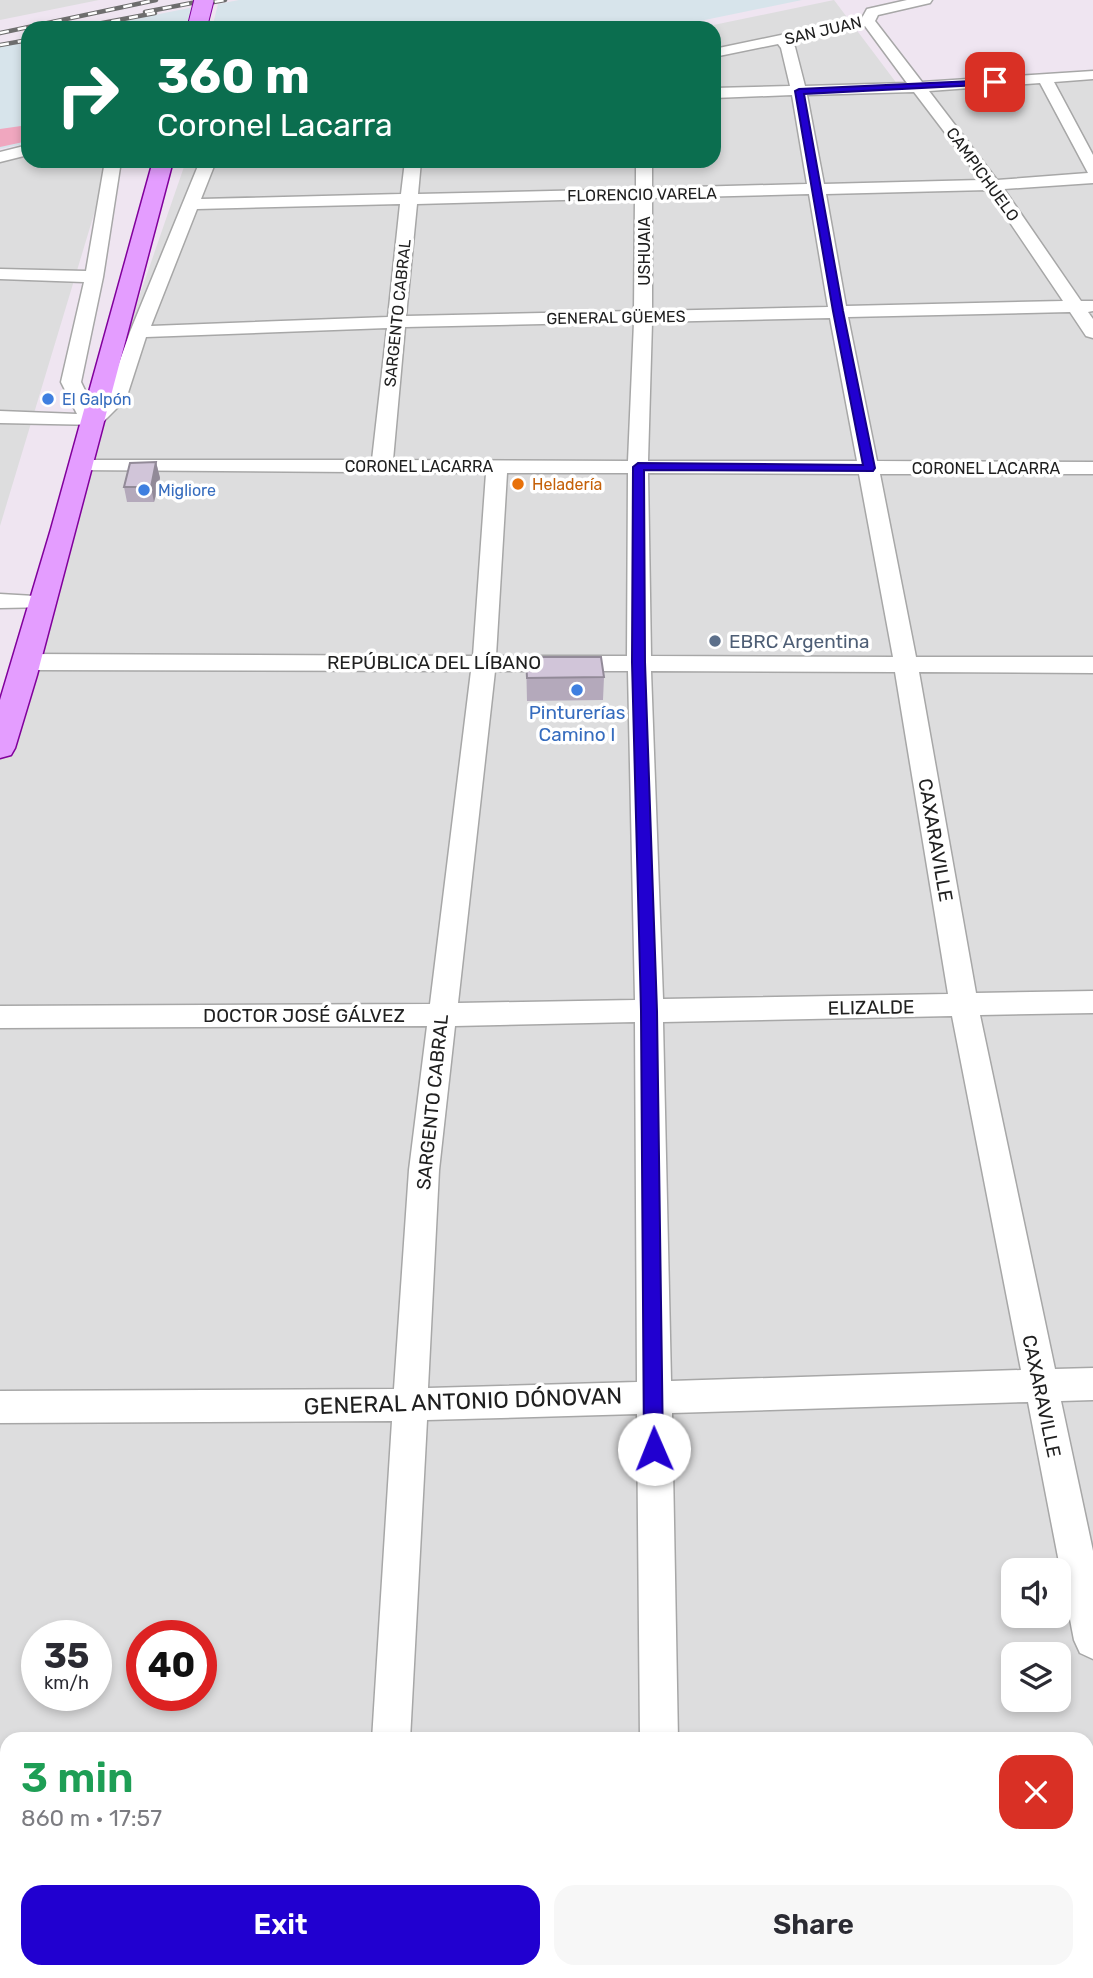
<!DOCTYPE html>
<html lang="en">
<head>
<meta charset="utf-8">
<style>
  body { margin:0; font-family:Rubik,sans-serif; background:#f7f7f7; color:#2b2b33; height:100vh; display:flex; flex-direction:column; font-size:26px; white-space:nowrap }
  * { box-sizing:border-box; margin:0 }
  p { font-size:23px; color:#7c7c81 }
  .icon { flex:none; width:38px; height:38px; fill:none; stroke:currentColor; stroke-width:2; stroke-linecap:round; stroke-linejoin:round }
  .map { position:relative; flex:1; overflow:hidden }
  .drawer { position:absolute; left:0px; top:1732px; width:1094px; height:247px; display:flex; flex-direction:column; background:#fff; border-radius:21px 21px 0 0; box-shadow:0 4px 10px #0003 }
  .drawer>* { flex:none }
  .hud { position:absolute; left:21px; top:21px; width:700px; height:147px; border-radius:21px; box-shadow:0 4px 10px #0003; background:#0b6e4f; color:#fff; overflow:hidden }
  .buttons { position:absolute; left:1001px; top:1558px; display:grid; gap:14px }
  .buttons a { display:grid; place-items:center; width:70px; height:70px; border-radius:14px; background:#fff; box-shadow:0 4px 10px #0003; font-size:35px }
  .speed { position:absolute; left:21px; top:1620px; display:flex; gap:14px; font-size:35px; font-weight:700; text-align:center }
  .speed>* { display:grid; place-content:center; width:91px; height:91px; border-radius:50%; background:#fff; box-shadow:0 4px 10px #0003; line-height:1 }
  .speed small { font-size:18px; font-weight:400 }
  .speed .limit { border:10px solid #d22; background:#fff; color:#111 }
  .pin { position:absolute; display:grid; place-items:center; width:60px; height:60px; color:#fff; margin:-30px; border-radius:14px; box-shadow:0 4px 10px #0006 }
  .me { position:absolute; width:77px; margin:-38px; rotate:359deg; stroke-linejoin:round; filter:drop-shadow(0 0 5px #0008) }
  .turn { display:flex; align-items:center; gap:24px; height:147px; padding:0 21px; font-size:32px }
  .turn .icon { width:91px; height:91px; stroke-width:2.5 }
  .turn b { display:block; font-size:49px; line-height:60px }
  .round { display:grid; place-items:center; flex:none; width:74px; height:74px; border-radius:21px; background:#f7f7f7 }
  .summary { display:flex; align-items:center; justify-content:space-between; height:119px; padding:0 21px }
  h1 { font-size:42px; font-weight:600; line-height:52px; color:#1e9e55 }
  .cta { display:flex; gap:14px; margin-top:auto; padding:14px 21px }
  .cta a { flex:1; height:80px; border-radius:21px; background:#2100d0; color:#fff; font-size:28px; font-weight:600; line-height:80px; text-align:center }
  .cta a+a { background:#f7f7f7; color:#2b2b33 }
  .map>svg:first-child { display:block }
  .residential { fill:#ddddde; fill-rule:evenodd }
  .industrial { fill:#d7e4eb }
  .grass { fill:#f0a7bf }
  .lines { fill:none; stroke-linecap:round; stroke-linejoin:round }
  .minor-casing { stroke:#a7a7a7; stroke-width:3 }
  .major-casing { stroke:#81009c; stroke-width:3 }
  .minor { fill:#fff; fill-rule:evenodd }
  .major { fill:#e49dff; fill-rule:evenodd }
  .rail-casing { stroke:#6e6e6e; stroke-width:4.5 }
  .rail { stroke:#fff; stroke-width:2.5; stroke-dasharray:9; stroke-linecap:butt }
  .major-bridge-casing { stroke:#81009c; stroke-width:21; stroke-linecap:butt }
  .major-bridge { stroke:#e49dff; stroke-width:19 }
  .wall { fill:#b4a9bb }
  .shaded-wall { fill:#928a98 }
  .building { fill:#d1c5d9; stroke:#928a98; stroke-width:2 }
  .route { fill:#2100d0; stroke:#150087; stroke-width:2 }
  .shop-dot { fill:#3f7fe0; stroke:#fff; stroke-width:2.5 }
  .food-dot { fill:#e8710a; stroke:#fff; stroke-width:2.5 }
  .service-dot { fill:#5c6f8a; stroke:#fff; stroke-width:2.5 }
  .labels { text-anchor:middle; stroke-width:7; stroke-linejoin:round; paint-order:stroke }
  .far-street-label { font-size:16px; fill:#202020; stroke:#fff }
  .far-shop-label { font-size:16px; fill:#366cbe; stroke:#fff; text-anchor:start }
  .far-food-label { font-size:16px; fill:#c56008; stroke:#fff; text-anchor:start }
  .service-label { font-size:19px; fill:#4e5e75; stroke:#fff; text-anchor:start }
  .street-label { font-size:19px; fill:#202020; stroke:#fff }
  .shop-label { font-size:19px; fill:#366cbe; stroke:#fff }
  .near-street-label { font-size:23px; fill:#202020; stroke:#fff }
</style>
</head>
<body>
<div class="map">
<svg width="1093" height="1978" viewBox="0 0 1093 1978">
  <rect width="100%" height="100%" fill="#efe5f1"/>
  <!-- residential -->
  <path class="residential" d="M 0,0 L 99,0 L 0,20 Z
    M 834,0 L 904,93 L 1093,80 L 1093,1978 L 0,1978 L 0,700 L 186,161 L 714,161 L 714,28 L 699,28 ZM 1013,1570 L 1059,1570 L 1059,1615 L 1013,1615 ZM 37,1636 L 96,1636 L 96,1696 L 37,1696 ZM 142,1636 L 201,1636 L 201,1696 L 142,1696 ZM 1013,1654 L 1059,1654 L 1059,1699 L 1013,1699 ZM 7,1740 L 1087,1740 L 1087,1972 L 7,1972 Z
    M 28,156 L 28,161 L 110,161 L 0,526 L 0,161 Z"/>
  <!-- industrial -->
  <path class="industrial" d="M 239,0 L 802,0 L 666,28 L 212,28 L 218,4 Z
    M 194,7 L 186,28 L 90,28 Z
    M 28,40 L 28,143 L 0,149 L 0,46 Z"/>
  <!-- grass -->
  <path class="grass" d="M 28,125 L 28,141 L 0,147 L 0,129 Z"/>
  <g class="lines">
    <!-- minor casing -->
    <g class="minor-casing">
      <path id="minor" d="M 907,0 L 932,0 L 930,3 L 878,15 L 875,21 L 922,82 L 1093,71 L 1093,79 L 1054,82 L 1093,155 L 1093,183 L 1004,189 L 1081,301 L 1093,301 L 1093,311 L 1088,312 L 1093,319 L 1093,338 L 1086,336 L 1070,312 L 848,317 L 877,461 L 1093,462 L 1093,474 L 880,474 L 916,657 L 1093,657 L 1093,673 L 919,672 L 976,993 L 1093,991 L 1093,1013 L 980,1015 L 1055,1369 L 1093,1368 L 1093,1400 L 1061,1401 L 1093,1551 L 1093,1659 L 1080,1653 L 1074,1640 L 1028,1402 L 672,1413 L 678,1740 L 640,1740 L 637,1414 L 427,1420 L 410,1740 L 372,1740 L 392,1421 L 0,1423 L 0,1391 L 394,1389 L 409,1170 L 427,1026 L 0,1028 L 0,1006 L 430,1004 L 471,671 L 27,670 L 19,667 L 15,662 L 19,657 L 27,654 L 473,656 L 486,473 L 75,470 L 72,466 L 75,462 L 82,460 L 372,460 L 387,328 L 146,337 L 126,399 L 100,425 L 0,423 L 0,411 L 77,414 L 61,382 L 84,282 L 0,279 L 0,269 L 86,271 L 105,161 L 121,161 L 103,277 L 81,382 L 94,409 L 107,397 L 130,332 L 200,161 L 216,161 L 201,199 L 401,194 L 405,161 L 421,161 L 418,194 L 636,189 L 636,161 L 652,161 L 652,188 L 807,184 L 792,95 L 714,98 L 714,88 L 790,86 L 781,48 L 778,44 L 714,57 L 714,49 L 862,18 L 867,9 ZM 865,26 L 907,83 L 805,86 L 795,47 L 791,41 ZM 1040,83 L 1088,173 L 997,180 L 929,91 ZM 914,92 L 981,180 L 824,184 L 807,95 ZM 988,190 L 1063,301 L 846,306 L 826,194 ZM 809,194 L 828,307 L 652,311 L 652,198 ZM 635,198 L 634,311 L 406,316 L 417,204 ZM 400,204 L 388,317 L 151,326 L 197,209 ZM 830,318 L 857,461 L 648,461 L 652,322 ZM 634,322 L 628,461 L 393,460 L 405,327 ZM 507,473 L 628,473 L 627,656 L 496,656 ZM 648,473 L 859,474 L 893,657 L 651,656 ZM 495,671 L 628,671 L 635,1000 L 458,1003 ZM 651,671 L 895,672 L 948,994 L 663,999 ZM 952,1016 L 1021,1370 L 671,1381 L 663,1022 ZM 635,1022 L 637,1382 L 428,1388 L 439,1170 L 455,1026 Z
        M 28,145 L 28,155 L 0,162 L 0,152 Z
        M 0,594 L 52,597 L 55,602 L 52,607 L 0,608 Z
        M 358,1972 L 400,1972 L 399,1978 L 357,1978 Z
        M 642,1972 L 684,1972 L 684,1978 L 642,1978 Z"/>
    </g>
    <!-- major casing -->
    <g class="major-casing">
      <path id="major" d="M 153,161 L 173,161 L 37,675 L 15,748 L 11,755 L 0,758 L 0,700 L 51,529 Z"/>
    </g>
    <!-- minor -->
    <use href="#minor" class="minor"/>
    <!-- major -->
    <use href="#major" class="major"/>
    <!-- rail casing -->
    <g class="rail-casing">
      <path id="rail" d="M 197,5 L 225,0
        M 145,12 L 207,0
        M 76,28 L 155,13
        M 0,33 L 156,0
        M 0,45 L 28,40"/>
    </g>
    <!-- rail -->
    <use href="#rail" class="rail"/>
    <!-- major-bridge casing -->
    <g class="major-bridge-casing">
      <path id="major-bridge" d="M 197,28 L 204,0"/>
    </g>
    <!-- major-bridge -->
    <use href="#major-bridge" class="major-bridge"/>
  </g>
  <!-- wall -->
  <path class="wall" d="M 156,462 L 160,478 L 154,502 L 127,502 L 124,487 Z
    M 526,657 L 604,677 L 603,700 L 527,701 Z"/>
  <!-- shaded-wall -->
  <path class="shaded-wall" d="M 156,462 L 160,478 L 154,502 L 151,487 Z"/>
  <!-- building -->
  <path class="building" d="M 156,462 L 151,487 L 124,487 L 130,463 Z
    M 526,657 L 601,657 L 604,677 L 527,678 Z"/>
  <!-- route -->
  <path class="route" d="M 995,80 L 998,84 L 804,94 L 843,311 L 875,468 L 873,471 L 644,470 L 645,662 L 657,1011 L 663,1449 L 661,1455 L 654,1458 L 647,1455 L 644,1449 L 641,1011 L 632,662 L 633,467 L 638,463 L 863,465 L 833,311 L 795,91 L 799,89 Z"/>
  <!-- markers -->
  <g class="shop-dot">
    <circle cx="48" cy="399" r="7"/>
    <circle cx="144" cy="490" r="7"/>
    <circle cx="577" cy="690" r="7"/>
  </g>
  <circle class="food-dot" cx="518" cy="484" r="7"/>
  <circle class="service-dot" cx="715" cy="641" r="7"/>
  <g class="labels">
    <!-- far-street labels -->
    <g class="far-street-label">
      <text transform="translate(823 30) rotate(-13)" y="6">SAN JUAN</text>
      <text transform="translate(983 174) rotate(54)" y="6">CAMPICHUELO</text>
      <text transform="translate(642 194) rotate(-1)" y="6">FLORENCIO VARELA</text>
      <text transform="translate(644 251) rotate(-90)" y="6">USHUAIA</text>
      <text transform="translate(397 313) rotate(-84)" y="6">SARGENTO CABRAL</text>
      <text transform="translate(616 317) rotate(-1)" y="6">GENERAL GÜEMES</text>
      <text x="419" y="472">CORONEL LACARRA</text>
      <text x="986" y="474">CORONEL LACARRA</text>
    </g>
    <!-- far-shop labels -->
    <g class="far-shop-label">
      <text x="62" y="405">El Galpón</text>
      <text x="158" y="496">Migliore</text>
    </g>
    <!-- far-food labels -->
    <g class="far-food-label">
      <text x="532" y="490">Heladería</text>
    </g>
    <!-- service labels -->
    <g class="service-label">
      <text x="729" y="648">EBRC Argentina</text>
    </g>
    <!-- street labels -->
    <g class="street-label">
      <text x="434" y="669">REPÚBLICA DEL LÍBANO</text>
      <text transform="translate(936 840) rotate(80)" y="7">CAXARAVILLE</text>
      <text transform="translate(871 1007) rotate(-1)" y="7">ELIZALDE</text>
      <text x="304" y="1022">DOCTOR JOSÉ GÁLVEZ</text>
      <text transform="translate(432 1102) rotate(-84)" y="7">SARGENTO CABRAL</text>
      <text transform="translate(1042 1396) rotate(78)" y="7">CAXARAVILLE</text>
    </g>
    <!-- shop labels -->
    <g class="shop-label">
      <text x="577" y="719">Pinturerías<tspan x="577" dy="22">Camino I</tspan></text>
    </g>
    <!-- near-street labels -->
    <g class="near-street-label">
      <text transform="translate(463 1401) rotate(-2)" y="8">GENERAL ANTONIO DÓNOVAN</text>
    </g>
  </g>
</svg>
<div class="buttons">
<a><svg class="icon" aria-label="sound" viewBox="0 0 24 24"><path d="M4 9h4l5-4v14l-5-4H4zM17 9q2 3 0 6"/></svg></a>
<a><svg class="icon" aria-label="layers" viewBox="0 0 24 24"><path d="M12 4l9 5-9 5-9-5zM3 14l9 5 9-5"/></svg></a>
</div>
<div class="speed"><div>35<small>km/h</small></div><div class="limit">40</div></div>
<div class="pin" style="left:995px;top:82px;background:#d93025"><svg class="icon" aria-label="arrive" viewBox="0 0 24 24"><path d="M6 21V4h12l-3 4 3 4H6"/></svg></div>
<svg class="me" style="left:654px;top:1449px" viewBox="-20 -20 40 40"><circle r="19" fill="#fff"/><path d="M0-13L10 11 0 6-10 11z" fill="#2100d0"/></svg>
<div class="hud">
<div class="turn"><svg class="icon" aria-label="right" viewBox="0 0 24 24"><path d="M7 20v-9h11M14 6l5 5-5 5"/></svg><div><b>360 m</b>Coronel Lacarra</div></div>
</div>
<section class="drawer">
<div class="summary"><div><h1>3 min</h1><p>860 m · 17:57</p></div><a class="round" style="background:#d93025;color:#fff"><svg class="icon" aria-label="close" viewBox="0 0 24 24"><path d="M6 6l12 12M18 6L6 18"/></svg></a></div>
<div class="cta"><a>Exit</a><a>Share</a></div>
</section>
</div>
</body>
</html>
